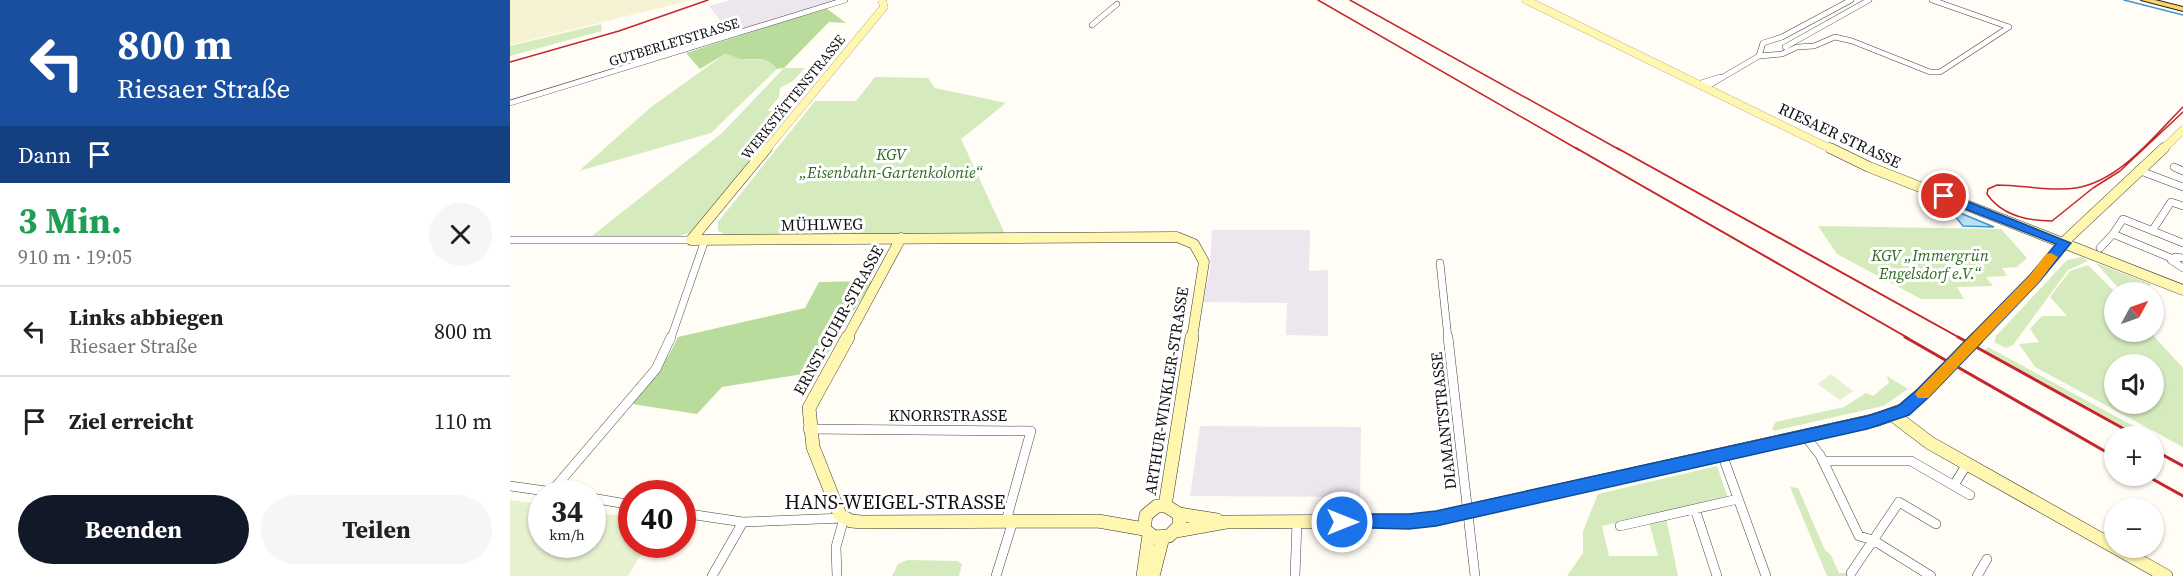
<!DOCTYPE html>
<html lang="de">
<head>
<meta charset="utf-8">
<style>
  body { margin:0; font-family:"Source Serif 4",serif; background:#f6f6f6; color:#202124; height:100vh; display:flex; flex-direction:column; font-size:22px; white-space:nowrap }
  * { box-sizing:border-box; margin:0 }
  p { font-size:20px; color:#757577 }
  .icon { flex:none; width:33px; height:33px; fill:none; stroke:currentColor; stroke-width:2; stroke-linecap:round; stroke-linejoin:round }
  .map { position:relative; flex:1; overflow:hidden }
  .panel { display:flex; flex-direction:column; background:#fff; width:510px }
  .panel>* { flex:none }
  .banner { background:#1a4fa0; color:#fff; overflow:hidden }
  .needle { width:39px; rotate:50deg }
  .controls { position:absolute; left:1594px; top:282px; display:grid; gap:12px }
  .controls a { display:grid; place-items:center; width:60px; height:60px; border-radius:50%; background:#fff; box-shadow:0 2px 4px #0004; font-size:30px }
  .speed { position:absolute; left:18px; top:480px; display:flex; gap:12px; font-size:30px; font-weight:700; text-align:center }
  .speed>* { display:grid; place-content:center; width:78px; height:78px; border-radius:50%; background:#fff; box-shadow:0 2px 4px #0004; line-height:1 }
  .speed small { font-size:15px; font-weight:400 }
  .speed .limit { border:9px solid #d22; background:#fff; color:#111 }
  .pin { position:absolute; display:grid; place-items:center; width:51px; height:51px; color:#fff; margin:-26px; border:3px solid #fff; border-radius:50%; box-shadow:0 2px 6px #0007 }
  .me { position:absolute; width:66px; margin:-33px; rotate:90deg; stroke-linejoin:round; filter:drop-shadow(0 0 4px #0008) }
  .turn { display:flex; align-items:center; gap:21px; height:126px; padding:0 18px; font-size:27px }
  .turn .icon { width:78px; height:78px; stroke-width:2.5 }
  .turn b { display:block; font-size:42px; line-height:51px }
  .then { display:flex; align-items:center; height:57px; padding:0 18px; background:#0003; gap:12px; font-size:22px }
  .round { display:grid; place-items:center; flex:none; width:63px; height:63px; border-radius:32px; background:#f6f6f6 }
  .summary { display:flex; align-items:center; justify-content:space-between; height:102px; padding:0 18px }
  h1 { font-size:36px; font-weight:700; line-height:45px; color:#1e9e55 }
  .primary-button { display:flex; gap:12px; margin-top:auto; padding:12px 18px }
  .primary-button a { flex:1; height:69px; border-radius:36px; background:#111827; color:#fff; font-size:24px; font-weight:700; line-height:69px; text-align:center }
  .primary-button a+a { background:#f6f6f6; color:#202124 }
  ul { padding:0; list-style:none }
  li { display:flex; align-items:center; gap:18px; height:90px; padding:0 18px; border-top:2px solid #e0e0e0 }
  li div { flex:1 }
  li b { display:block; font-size:22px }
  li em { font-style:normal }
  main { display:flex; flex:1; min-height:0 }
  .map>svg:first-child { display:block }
  .industrial { fill:#eee6ef }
  .farmland { fill:#f6f3d4 }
  .green { fill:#d5ebbd; fill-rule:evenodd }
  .forest { fill:#b9dc9c }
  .pitch { fill:#e6f2cf }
  .water { fill:#b9e0f7; stroke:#3f96cf; stroke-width:1.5 }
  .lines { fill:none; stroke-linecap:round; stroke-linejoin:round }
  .stream { stroke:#3f96cf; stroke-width:1.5 }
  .street-far2-casing { stroke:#444; stroke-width:6 }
  .street-far1-casing { stroke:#444; stroke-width:8 }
  .street-casing { stroke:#444; stroke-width:10 }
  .secondary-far2-casing { stroke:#333; stroke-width:8 }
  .secondary-far1-casing { stroke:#333; stroke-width:11 }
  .secondary-casing { stroke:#333; stroke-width:14 }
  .primary-casing { stroke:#222; stroke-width:2 }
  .street-far2 { stroke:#fff; stroke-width:5 }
  .street-far1 { stroke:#fff; stroke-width:7 }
  .street { stroke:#fff; stroke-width:9 }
  .secondary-far2 { stroke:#fff6b0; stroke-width:8 }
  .secondary-far1 { stroke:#fff6b0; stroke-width:10 }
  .secondary { stroke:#fff6b0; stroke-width:13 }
  .primary { fill:#f9d66b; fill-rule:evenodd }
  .tram { stroke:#c4262e; stroke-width:1.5 }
  .rail-far2 { stroke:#c4262e; stroke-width:1.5 }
  .rail-far1 { stroke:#c4262e; stroke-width:2 }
  .rail { stroke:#c4262e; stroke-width:3 }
  .secondary-bridge-far1-casing { stroke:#333; stroke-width:11; stroke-linecap:butt }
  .secondary-bridge-casing { stroke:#333; stroke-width:14; stroke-linecap:butt }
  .secondary-bridge-far1 { stroke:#fff6b0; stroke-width:10 }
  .secondary-bridge { stroke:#fff6b0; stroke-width:13 }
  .route { fill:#1a73e8; stroke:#114b97; stroke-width:1.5 }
  .slow { fill:#f59e0b }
  .labels { text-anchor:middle; stroke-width:6; stroke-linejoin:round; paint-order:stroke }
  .far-street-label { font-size:14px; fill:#111; stroke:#fff }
  .street-label { font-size:16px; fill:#111; stroke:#fff }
  .park-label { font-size:16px; font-style:italic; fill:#2f6b1f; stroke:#fff }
  .near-street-label { font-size:20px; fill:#111; stroke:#fff }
</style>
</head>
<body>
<main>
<section class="panel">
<div class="banner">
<div class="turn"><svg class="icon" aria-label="left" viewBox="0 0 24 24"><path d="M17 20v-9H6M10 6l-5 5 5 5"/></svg><div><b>800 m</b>Riesaer Straße</div></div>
<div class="then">Dann<svg class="icon" aria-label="arrive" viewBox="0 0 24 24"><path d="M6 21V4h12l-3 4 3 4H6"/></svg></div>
</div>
<div class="summary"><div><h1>3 Min.</h1><p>910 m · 19:05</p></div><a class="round"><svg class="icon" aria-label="close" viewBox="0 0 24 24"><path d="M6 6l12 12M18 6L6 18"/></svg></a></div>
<ul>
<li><svg class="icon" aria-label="left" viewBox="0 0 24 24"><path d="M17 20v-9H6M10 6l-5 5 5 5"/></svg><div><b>Links abbiegen</b><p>Riesaer Straße</p></div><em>800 m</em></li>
<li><svg class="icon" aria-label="arrive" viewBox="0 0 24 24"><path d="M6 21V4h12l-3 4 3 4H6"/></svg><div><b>Ziel erreicht</b></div><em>110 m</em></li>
</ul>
<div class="primary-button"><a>Beenden</a><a>Teilen</a></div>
</section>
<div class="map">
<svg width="1673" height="576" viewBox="0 0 1673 576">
  <rect width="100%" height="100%" fill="#fffdf5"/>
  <!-- industrial -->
  <path class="industrial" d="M 220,0 L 327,0 L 221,35 L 199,6 Z
    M 702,230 L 800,230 L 799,271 L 818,270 L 818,336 L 776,335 L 777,303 L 693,302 L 700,270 Z
    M 690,426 L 851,427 L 850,497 L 680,496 Z"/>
  <!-- farmland -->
  <path class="farmland" d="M 0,0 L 182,0 L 0,45 Z"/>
  <!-- green -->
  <path class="green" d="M 91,24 L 92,31 L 0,56 L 0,46 Z
    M 215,54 C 223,55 225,57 232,59 C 248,61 255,56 267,69 L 201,133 L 69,171 L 140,108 Z
    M 274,68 L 295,68 L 283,81 L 270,88 L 269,97 L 257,111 L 282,111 L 182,232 L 170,236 L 82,236 L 212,133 Z
    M 365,77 L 418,78 L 425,88 L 496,103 L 451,139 L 495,234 L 219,236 L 208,231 L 208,222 L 305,101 L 346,101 Z
    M 1308,226 L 1491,229 L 1517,258 L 1507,267 L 1492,268 L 1497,276 L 1476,277 L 1483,286 L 1447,287 L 1454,299 L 1411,299 L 1327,254 Z
    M 1572,257 L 1578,261 L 1558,270 L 1503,345 L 1496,348 L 1484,342 L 1486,336 L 1557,260 Z
    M 1586,263 L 1641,284 L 1637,292 L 1612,292 Z
    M 1578,265 L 1605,292 L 1605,332 L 1640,332 L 1673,368 L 1673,447 L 1525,367 L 1509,344 L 1529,342 L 1520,329 L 1532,316 L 1557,316 L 1540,297 L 1560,271 ZM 1605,364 L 1644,364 L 1644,404 L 1605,404 Z
    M 1478,347 L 1642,436 L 1631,436 L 1475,350 Z
    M 1377,376 L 1398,389 L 1373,406 L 1264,431 L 1262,428 L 1266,422 L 1334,407 L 1356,393 L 1363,396 L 1379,383 Z
    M 1207,466 L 1218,498 L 1092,526 L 1099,556 L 1148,556 L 1139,522 L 1156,518 L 1168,576 L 1057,576 L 1073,553 L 1073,531 L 1088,494 Z
    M 1280,487 L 1288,488 L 1315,550 L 1321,555 L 1329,573 L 1336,573 L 1338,576 L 1317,576 Z
    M 398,560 L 447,561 L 452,564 L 449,576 L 382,576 L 388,564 Z"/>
  <!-- forest -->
  <path class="forest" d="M 316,8 L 336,23 L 319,22 L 274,68 L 267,69 C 257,58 251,59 237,59 C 227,60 224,55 215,54 L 190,69 L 176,53 Z
    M 362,281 L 306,372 L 212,387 L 187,414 L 122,404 L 159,355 L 168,337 L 295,308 L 309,282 Z"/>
  <!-- pitch -->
  <path class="pitch" d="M 1321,374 L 1343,391 L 1330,400 L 1307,384 Z
    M 0,500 L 31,504 L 32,544 L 82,544 L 83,512 L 121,517 L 122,544 L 137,545 L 118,576 L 0,576 Z"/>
  <!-- water -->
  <path class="water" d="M 1439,209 L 1443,210 L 1484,227 L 1453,226 Z"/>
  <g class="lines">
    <!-- stream -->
    <path class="stream" d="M 1614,0 L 1673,15"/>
    <!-- street-far2 casing -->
    <g class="street-far2-casing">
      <path id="street-far2" d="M 1422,0 L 1499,27
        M 582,25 L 607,4
        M 1275,47 L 1359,0
        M 1249,56 L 1253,43 L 1272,37 L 1341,0
        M 1188,84 L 1210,77
        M 1196,87 L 1249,56 L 1272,54 L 1287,47 L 1304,46 L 1325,37 L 1342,41 L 1420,72 L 1430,72 L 1499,27
        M 0,103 L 335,0"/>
    </g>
    <!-- street-far1 casing -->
    <g class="street-far1-casing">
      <path id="street-far1" d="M 1664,167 L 1673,171
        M 1628,170 L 1673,187
        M 1642,231 L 1661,202 L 1673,206
        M 1603,234 L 1613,219 L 1673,243
        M 0,240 L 181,240
        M 1590,248 L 1603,234 L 1661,258
        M 1673,258 L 1665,257 L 1661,260 L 1673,268
        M 930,263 L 938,338
        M 161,338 L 195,240"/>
    </g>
    <!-- street casing -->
    <g class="street-casing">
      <path id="street" d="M 938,337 L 965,576
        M 298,429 L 521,431 L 496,521
        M 1295,436 L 1310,455 L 1349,536 L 1363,540 L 1421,576
        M 1212,454 L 1256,576
        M 1313,461 L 1401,461 L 1460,495
        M 1444,485 L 1457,464
        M 0,486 L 57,494
        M 42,491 L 146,369 L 161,337
        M 82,498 L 122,505
        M 1185,509 L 1207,576
        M 172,513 L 233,522 L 334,518
        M 1110,526 L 1228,499
        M 1341,573 L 1389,502 L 1426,524
        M 202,576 L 233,522
        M 327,576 L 326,547 L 334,518
        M 486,576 L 503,521
        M 785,576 L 787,522
        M 1467,576 L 1477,559"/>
    </g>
    <!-- secondary-far2 casing -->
    <g class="secondary-far2-casing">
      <path id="secondary-far2" d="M 1016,0 L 1323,150
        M 256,150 L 374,7 L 372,0
        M 1652,150 L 1673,130"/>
    </g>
    <!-- secondary-far1 casing -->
    <g class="secondary-far1-casing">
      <path id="secondary-far1" d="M 1320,148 L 1359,167 L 1673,290
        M 181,240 L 667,237 L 684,244 L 694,262 L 682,338
        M 181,240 L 257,148
        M 1474,330 L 1524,279 L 1558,238 L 1654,148
        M 337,338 L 391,238"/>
    </g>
    <!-- secondary casing -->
    <g class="secondary-casing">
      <path id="secondary" d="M 338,337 L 299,408 L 303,447 L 330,515 L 341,521 L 352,522 L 588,521 L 634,529
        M 1383,415 L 1420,443 L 1656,576
        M 647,506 L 656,506 L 669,514 L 669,526 L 659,536 L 644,537 L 634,529 L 636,515 Z
        M 655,506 L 682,337
        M 669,514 L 707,520
        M 666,531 L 716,522 L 899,521 L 926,518 L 1366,420 L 1393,410 L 1413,393
        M 633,576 L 639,535
        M 643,576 L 653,537"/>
    </g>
    <!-- primary casing -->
    <g class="primary-casing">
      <path id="primary" d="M 1631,0 L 1645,0 L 1673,7 L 1673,11 Z"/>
    </g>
    <!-- street-far2 -->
    <use href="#street-far2" class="street-far2"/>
    <!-- street-far1 -->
    <use href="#street-far1" class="street-far1"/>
    <!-- street -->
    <use href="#street" class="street"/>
    <!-- secondary-far2 -->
    <use href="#secondary-far2" class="secondary-far2"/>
    <!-- secondary-far1 -->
    <use href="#secondary-far1" class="secondary-far1"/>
    <!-- secondary -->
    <use href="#secondary" class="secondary"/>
    <!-- primary -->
    <use href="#primary" class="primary"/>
    <!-- tram -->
    <path class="tram" d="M 1673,107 C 1644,136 1610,181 1566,188 C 1541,192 1513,185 1487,185 L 1478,189 L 1477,194 C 1492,216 1517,221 1542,221 L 1583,188 L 1610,171 L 1673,112"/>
    <!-- rail-far2 -->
    <path class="rail-far2" d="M 808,0 L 1069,150
      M 840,0 L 1110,150
      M 0,62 L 109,31 L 198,0"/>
    <!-- rail-far1 -->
    <path class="rail-far1" d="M 1066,148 L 1398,338
      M 1107,148 L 1450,338"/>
    <!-- rail -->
    <path class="rail" d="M 1395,337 L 1605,457
      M 1448,337 L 1627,436
      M 1644,450 L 1673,466
      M 1637,476 L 1673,496"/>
    <!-- secondary-bridge-far1 casing -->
    <g class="secondary-bridge-far1-casing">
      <path id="secondary-bridge-far1" d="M 1466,338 L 1474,330"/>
    </g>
    <!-- secondary-bridge casing -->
    <g class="secondary-bridge-casing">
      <path id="secondary-bridge" d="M 1413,393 L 1468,337"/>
    </g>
    <!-- secondary-bridge-far1 -->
    <use href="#secondary-bridge-far1" class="secondary-bridge-far1"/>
    <!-- secondary-bridge -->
    <use href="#secondary-bridge" class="secondary-bridge"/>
  </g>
  <!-- route -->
  <path class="route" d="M 1434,192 L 1561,243 L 1529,282 L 1419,397 L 1399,415 L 1357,429 L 926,526 L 899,529 L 826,527 L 823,522 L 826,516 L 832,514 L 899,514 L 926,511 L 1357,416 L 1388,406 L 1408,389 L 1520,275 L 1546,244 L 1429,199 L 1429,193 Z"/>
  <!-- slow -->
  <path class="slow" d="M 1541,253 L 1548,257 L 1529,282 L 1418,398 L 1408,398 L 1405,394 L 1408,390 L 1520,275 L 1536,254 Z"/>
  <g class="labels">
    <!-- far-street labels -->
    <g class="far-street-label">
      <text transform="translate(164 42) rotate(-17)" y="5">GUTBERLETSTRASSE</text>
      <text transform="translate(283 97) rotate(-51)" y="5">WERKSTÄTTENSTRASSE</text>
    </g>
    <!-- street labels -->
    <g class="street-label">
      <text transform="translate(1330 135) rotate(25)" y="6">RIESAER STRASSE</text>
      <text transform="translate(312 224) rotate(-1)" y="6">MÜHLWEG</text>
      <text transform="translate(328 320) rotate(-61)" y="6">ERNST-GUHR-STRASSE</text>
      <text transform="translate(656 391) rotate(-81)" y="6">ARTHUR-WINKLER-STRASSE</text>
      <text x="438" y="421">KNORRSTRASSE</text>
      <text transform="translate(933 421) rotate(-96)" y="6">DIAMANTSTRASSE</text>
    </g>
    <!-- park labels -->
    <g class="park-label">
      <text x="381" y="160">KGV<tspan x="381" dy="18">„Eisenbahn-Gartenkolonie“</tspan></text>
      <text x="1420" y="261">KGV „Immergrün<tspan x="1420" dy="18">Engelsdorf e.V.“</tspan></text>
    </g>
    <!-- near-street labels -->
    <g class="near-street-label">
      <text x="385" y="509">HANS-WEIGEL-STRASSE</text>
    </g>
  </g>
</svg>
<div class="controls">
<a><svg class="needle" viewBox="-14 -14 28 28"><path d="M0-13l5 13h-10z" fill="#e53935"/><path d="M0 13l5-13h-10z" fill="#757577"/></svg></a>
<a><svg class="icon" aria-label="sound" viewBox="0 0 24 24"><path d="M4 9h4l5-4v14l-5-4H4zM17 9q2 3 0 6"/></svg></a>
<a>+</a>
<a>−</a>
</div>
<div class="speed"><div>34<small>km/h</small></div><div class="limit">40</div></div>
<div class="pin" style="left:1434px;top:196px;background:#d93025"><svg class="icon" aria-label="arrive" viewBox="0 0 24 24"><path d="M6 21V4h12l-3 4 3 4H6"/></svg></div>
<svg class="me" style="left:832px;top:522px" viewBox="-20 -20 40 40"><circle r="17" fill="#1a73e8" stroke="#fff" stroke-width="3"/><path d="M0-11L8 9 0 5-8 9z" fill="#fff"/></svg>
</div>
</main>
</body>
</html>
